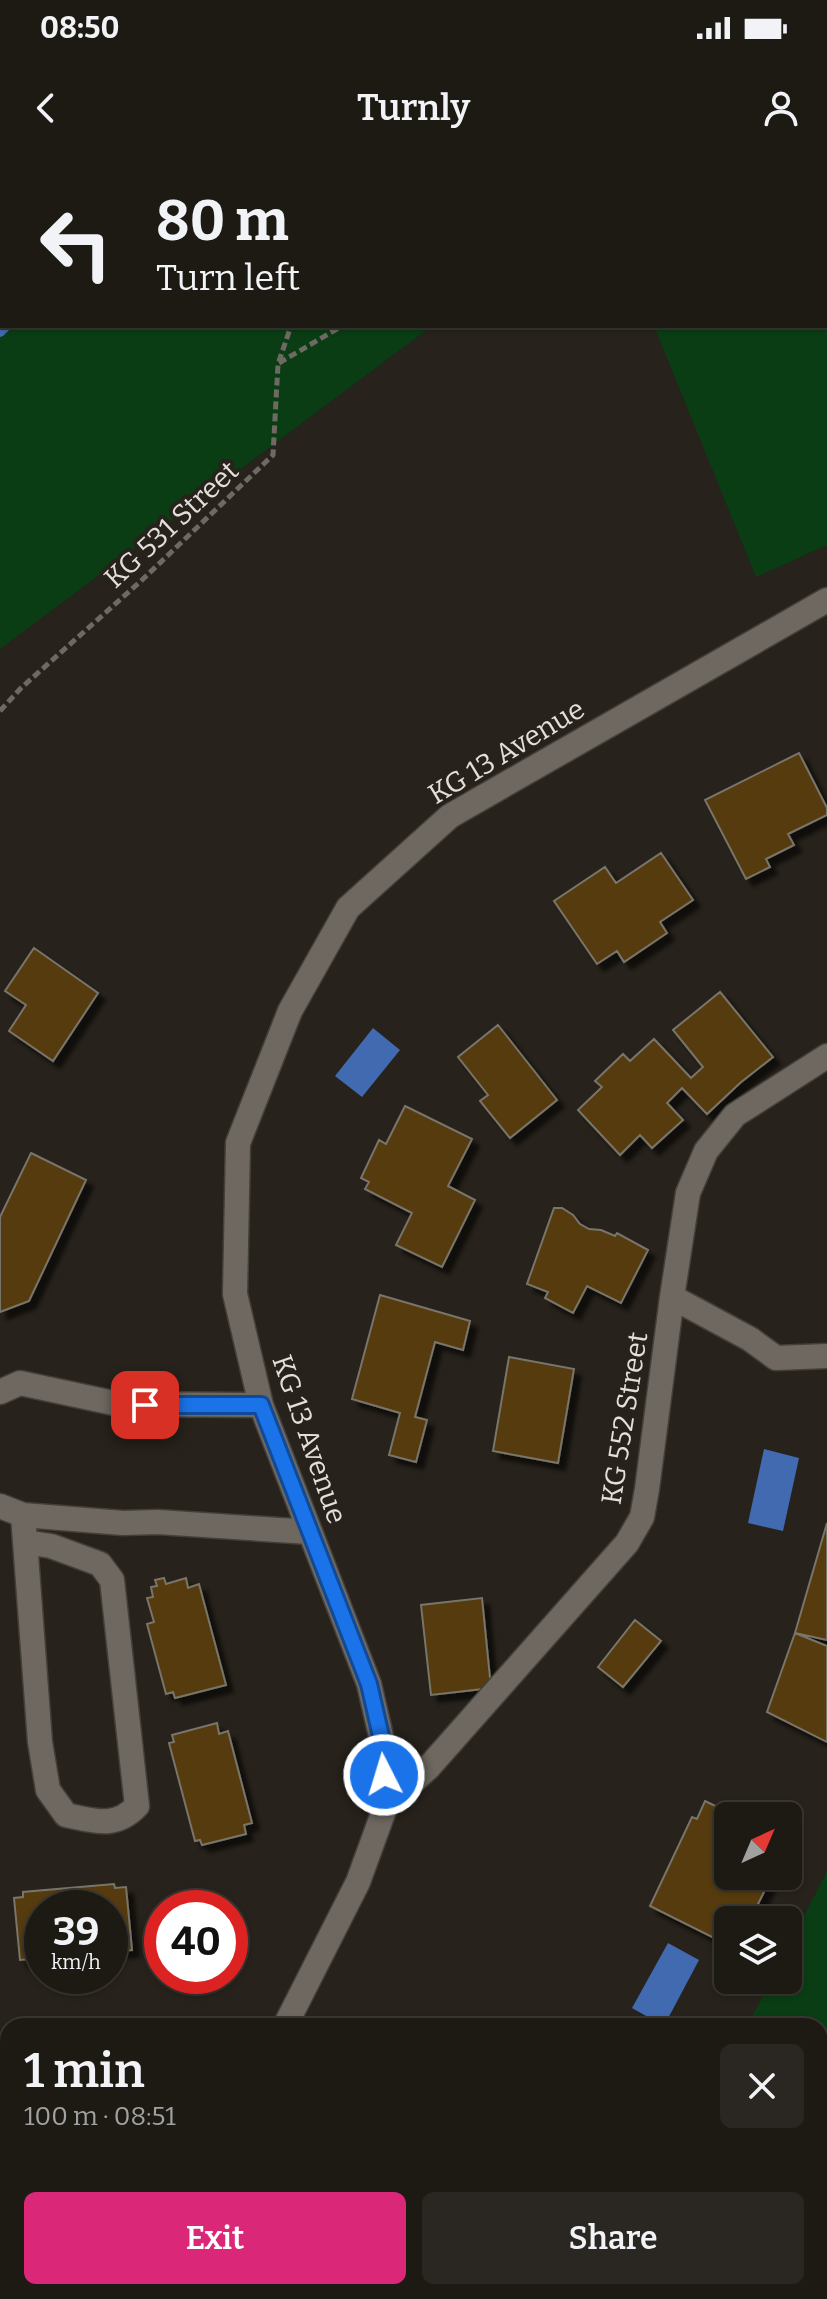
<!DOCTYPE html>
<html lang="en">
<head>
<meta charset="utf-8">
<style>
  body { margin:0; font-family:Bitter,serif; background:#2a2722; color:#f1f3f6; height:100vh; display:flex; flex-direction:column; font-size:30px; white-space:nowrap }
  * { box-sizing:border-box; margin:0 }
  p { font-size:26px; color:#a0a1a0 }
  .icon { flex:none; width:44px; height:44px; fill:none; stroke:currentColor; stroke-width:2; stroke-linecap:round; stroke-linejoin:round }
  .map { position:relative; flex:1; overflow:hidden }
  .details { position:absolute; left:0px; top:1858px; width:828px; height:282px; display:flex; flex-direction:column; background:#1d1a14; border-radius:24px 24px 0 0; box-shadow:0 2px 6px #0004,0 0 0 2px #3b3834 }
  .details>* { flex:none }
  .guide { position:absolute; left:0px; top:0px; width:828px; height:168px; box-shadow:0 2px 6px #0004,0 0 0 2px #3b3834; background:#1d1a14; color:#f1f3f6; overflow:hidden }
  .needle { width:52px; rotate:44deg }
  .tools { position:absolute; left:714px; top:1642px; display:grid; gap:16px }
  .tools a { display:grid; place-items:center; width:88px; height:88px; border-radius:12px; background:#1d1a14; box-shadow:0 2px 6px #0004,0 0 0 2px #3b3834; font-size:40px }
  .speed { position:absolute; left:24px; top:1730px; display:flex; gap:16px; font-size:40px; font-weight:700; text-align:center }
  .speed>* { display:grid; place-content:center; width:104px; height:104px; border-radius:50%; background:#1d1a14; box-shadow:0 2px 6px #0004,0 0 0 2px #3b3834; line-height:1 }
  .speed small { font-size:20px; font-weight:400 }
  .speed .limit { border:12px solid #d22; background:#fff; color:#111 }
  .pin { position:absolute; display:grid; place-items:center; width:68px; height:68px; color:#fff; margin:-34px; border-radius:16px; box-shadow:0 4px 12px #0006 }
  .me { position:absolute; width:88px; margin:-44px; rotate:355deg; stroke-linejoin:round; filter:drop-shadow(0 0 6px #0008) }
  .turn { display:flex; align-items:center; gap:28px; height:168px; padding:0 24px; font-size:36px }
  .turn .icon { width:104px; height:104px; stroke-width:2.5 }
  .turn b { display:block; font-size:56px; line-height:68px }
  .round { display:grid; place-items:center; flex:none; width:84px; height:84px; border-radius:12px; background:#2a2722 }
  .headline { display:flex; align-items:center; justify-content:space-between; height:136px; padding:0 24px }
  h1 { font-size:48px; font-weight:600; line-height:60px }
  .button { display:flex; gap:16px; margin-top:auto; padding:16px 24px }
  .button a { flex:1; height:92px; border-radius:12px; background:#db2777; color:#fff; font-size:32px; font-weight:600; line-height:92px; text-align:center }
  .button a+a { background:#2a2722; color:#f1f3f6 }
  .status { display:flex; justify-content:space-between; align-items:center; height:56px; padding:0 40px; background:#1d1a14; direction:ltr }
  .status svg { height:22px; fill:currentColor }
  header { display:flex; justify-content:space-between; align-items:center; height:104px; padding:0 24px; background:#1d1a14; font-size:36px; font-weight:600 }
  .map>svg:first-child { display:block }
  .green { fill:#0a3d13 }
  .water { fill:#426ab1 }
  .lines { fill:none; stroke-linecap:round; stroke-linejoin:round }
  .stream { stroke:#426ab1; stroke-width:10 }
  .building { fill:#543a07; stroke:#79746b; stroke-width:2; filter:url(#shadow) }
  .minor-casing { stroke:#433f39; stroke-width:27 }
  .path { stroke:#6e6a63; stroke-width:5; stroke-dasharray:8 4; stroke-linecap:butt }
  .minor { stroke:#6e6860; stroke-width:24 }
  .route-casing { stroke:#114b97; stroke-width:20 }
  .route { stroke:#1a73e8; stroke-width:14 }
  .labels { text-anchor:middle; stroke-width:8; stroke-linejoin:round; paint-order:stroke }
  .street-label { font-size:28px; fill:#e3e0db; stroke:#27221b }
</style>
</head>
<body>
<div class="status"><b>08:50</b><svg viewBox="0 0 49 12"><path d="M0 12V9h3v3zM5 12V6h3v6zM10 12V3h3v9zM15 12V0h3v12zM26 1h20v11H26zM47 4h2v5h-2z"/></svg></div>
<header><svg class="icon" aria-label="back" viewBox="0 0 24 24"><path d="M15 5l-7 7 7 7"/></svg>Turnly<svg class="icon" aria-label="person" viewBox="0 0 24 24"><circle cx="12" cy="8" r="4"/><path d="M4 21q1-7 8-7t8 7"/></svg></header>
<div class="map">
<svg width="827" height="2139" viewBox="0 0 827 2139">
  <defs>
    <filter id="shadow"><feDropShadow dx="7" dy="7" stdDeviation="2" flood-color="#0009"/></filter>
  </defs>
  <rect width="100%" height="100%" fill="#27221b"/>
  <!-- green -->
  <path class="green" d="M 0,0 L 827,0 L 827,385 L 756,417 L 654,166 L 826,166 L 826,2 L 2,2 L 2,166 L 432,166 L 0,489 Z
    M 827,1711 L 827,1909 L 820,1908 L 820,1866 L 747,1866 L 771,1820 L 788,1820 L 788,1787 Z
    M 820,2103 L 827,2106 L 827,2139 L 769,2139 L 774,2132 L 820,2132 Z"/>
  <!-- water -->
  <path class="water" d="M 373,868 L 400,890 L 362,937 L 335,916 Z
    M 764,1289 L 799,1298 L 783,1371 L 748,1363 Z
    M 668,1783 L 699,1800 L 664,1866 L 632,1848 Z"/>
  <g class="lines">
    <!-- stream -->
    <path class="stream" d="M 186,2 L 188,0
      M 0,172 L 6,166"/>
  </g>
  <!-- building -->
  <path class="building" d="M 799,593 L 827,648 L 827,655 L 788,674 L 794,685 L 766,699 L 770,707 L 746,719 L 705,640 Z
    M 661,693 L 693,740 L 660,762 L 667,773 L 624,802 L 617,791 L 597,804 L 554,741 L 605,707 L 616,723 Z
    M 34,788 L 98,833 L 53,901 L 9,871 L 26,845 L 5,831 Z
    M 720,832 L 773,897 L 740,923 L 707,954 L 682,928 L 667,943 L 683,960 L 652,988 L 640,975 L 620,995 L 578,950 L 602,927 L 595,921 L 623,894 L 630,901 L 654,879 L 691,918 L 703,907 L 673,870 Z
    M 498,865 L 557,940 L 510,978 L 480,941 L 488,935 L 458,897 Z
    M 405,946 L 472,979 L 448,1026 L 475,1040 L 442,1107 L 396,1085 L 412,1053 L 365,1029 L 369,1022 L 361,1018 L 379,980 L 386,984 Z
    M 31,993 L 86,1020 L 29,1141 L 0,1152 L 0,1057 Z
    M 554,1048 L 562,1048 L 573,1055 L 580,1064 L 589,1069 L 601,1070 L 615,1076 L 617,1073 L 648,1090 L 621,1143 L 587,1126 L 573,1153 L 545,1138 L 548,1132 L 527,1124 Z
    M 380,1135 L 470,1161 L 463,1190 L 435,1182 L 415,1257 L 427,1260 L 416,1302 L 389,1295 L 400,1253 L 352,1239 Z
    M 509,1197 L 574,1209 L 558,1303 L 493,1291 Z
    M 827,1363 L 827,1480 L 795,1473 Z
    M 164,1418 L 166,1424 L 186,1418 L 188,1428 L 199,1424 L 226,1525 L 175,1538 L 173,1532 L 166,1534 L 147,1464 L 154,1462 L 147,1438 L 153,1437 L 151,1427 L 157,1426 L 155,1420 Z
    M 482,1438 L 491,1528 L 431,1535 L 421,1445 Z
    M 635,1460 L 661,1481 L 623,1527 L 598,1507 Z
    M 795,1473 L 827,1486 L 827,1582 L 767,1552 Z
    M 217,1563 L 219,1574 L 228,1571 L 252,1663 L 244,1665 L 246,1674 L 202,1685 L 200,1680 L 195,1681 L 169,1583 L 174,1582 L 172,1575 Z
    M 705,1641 L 736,1656 L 728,1656 L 728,1716 L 772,1716 L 750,1760 L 728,1760 L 728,1785 L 650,1746 L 692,1657 L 697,1659 Z
    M 114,1724 L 115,1728 L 126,1727 L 132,1790 L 116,1791 L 116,1798 L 110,1798 L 110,1748 L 42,1748 L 42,1798 L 20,1800 L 14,1738 L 23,1737 L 23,1732 Z
    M 305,2132 L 397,2132 L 391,2139 L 299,2139 Z
    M 533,2132 L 570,2132 L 563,2139 L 533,2139 L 529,2136 Z
    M 704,2132 L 740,2132 L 734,2139 L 697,2139 Z"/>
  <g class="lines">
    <!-- minor casing -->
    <g class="minor-casing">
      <path id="minor" d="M 672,1137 L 750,1179 L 776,1198 L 827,1196
        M 0,1232 L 20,1223 L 118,1244 L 261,1245
        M 0,1346 L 23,1355 L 123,1363 L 158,1362 L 309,1372
        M 23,1355 L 40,1582 L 48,1630 L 66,1655 C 94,1661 115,1669 137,1646 L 112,1420 L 100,1404 L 51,1386 L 25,1382
        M 386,1645 L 428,1608 L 627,1383 L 642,1357 L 647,1329 L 672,1137 L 688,1033 L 706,991 L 735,955 L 827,896
        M 285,1866 L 358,1722 L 386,1645 L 383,1585 L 369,1524 L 261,1245 L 235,1134 L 238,983 L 290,851 L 348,748 L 450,656 L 827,440
        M 457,2132 L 458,2139
        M 140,2139 L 144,2132"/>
    </g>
    <!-- path -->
    <path class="path" d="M 263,0 L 264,2
      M 593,2 L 598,0
      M 279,203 L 342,166
      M 0,551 L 21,528 L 142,420 L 273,295 L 278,204 L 291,166"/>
    <!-- minor -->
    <use href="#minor" class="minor"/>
  </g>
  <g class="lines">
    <!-- route casing -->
    <g class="route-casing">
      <path id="route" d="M 145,1245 L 261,1245 L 369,1524 L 383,1585 L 384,1615"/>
    </g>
    <!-- route -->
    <use href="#route" class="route"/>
  </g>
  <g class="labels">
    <!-- street labels -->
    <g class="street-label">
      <text transform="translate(171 364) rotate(-43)" y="10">KG 531 Street</text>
      <text transform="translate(506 591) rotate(-31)" y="10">KG 13 Avenue</text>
      <text transform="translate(624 1258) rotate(-81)" y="10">KG 552 Street</text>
      <text transform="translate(310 1279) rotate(71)" y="10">KG 13 Avenue</text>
    </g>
  </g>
</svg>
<div class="tools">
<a><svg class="needle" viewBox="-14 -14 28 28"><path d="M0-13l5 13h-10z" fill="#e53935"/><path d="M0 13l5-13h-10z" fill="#a0a1a0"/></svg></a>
<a><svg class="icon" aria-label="layers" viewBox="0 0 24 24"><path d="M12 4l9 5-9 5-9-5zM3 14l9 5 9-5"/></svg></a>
</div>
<div class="speed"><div>39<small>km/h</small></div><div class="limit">40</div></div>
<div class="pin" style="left:145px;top:1245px;background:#d93025"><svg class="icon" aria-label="arrive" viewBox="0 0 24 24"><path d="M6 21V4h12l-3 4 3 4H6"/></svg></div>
<svg class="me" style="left:384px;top:1615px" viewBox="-20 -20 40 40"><circle r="17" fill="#1a73e8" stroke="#fff" stroke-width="3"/><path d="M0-11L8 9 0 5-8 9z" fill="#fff"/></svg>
<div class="guide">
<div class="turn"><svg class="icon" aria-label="left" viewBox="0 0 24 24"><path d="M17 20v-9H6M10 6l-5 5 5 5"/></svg><div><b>80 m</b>Turn left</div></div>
</div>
<section class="details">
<div class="headline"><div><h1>1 min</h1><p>100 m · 08:51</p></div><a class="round"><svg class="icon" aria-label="close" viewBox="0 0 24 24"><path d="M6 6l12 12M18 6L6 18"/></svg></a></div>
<div class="button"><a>Exit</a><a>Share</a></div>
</section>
</div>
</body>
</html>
